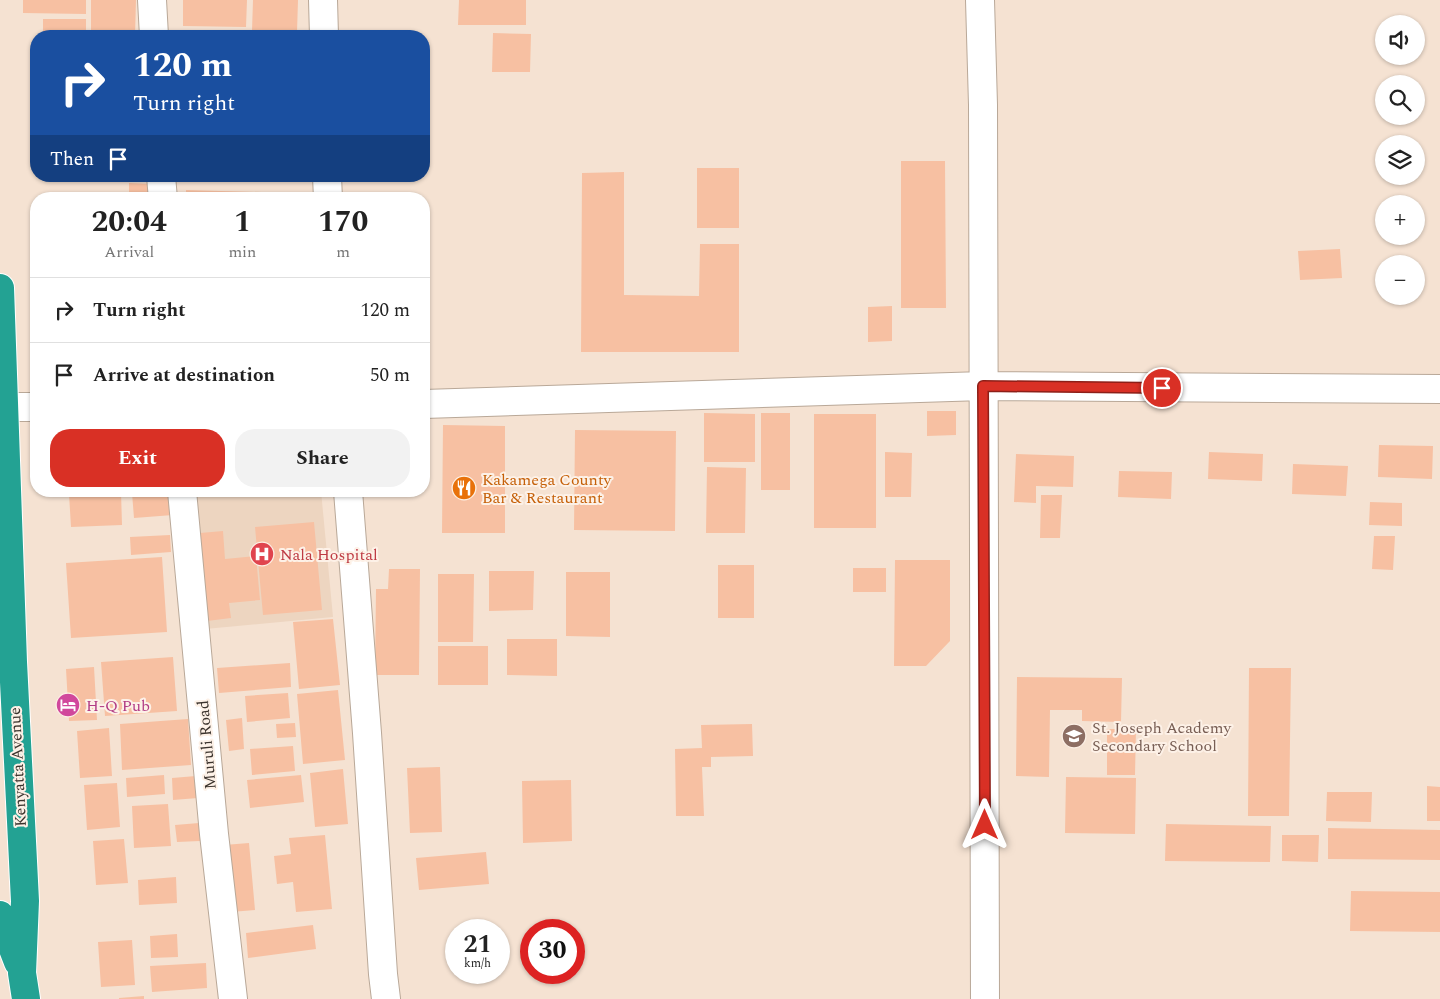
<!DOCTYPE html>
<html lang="en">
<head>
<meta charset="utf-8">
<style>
  body { margin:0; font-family:Spectral,serif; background:#f2f2f2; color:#222; height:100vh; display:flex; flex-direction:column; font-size:19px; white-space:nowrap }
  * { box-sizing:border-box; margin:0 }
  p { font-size:16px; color:#767676 }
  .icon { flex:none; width:28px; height:28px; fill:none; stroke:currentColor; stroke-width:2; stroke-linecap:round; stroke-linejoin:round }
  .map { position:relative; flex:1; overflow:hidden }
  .side { position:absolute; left:30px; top:192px; width:400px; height:305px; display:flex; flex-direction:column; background:#fff; border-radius:20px; box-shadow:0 1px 4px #0004 }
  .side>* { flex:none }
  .hud { position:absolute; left:30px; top:30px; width:400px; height:152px; border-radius:20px; box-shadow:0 1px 4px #0004; background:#1a4fa0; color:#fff; overflow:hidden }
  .controls { position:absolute; left:1375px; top:15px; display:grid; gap:10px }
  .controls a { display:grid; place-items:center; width:50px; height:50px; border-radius:50%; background:#fff; box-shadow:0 1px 4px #0004; font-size:25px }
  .speed { position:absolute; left:445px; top:919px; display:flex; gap:10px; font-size:25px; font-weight:700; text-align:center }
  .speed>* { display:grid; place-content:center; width:65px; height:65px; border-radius:50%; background:#fff; box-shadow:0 1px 4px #0004; line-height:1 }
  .speed small { font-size:12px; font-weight:400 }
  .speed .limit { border:8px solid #d22; background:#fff; color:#111 }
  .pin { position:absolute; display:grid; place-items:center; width:42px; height:42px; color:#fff; margin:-21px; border:2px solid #fff; border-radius:50%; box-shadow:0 1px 5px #0007 }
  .me { position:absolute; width:55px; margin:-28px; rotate:0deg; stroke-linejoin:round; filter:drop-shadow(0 0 4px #0008) }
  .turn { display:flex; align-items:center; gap:18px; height:105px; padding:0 20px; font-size:22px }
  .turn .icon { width:65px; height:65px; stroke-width:2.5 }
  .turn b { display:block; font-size:35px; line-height:42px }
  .then { display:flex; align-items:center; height:48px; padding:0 20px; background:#0003; gap:10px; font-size:19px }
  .eta { display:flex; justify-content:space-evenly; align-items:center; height:85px; text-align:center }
  .eta b { font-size:30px; font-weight:700; line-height:35px }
  .cta { display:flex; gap:10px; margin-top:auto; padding:10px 20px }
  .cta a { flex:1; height:58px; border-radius:20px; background:#d93025; color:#fff; font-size:20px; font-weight:700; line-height:58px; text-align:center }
  .cta a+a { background:#f2f2f2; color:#222 }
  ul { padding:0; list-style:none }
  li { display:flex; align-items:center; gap:15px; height:65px; padding:0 20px; border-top:1px solid #e0e0e0 }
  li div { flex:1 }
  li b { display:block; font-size:19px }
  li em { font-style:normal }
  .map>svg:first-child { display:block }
  .built { fill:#edd5c0 }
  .building { fill:#f7c0a2 }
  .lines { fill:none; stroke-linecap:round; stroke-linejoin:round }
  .minor-casing { stroke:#b9a898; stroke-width:30 }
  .highway-casing { stroke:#fff; stroke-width:30 }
  .minor { stroke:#fff; stroke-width:28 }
  .highway { stroke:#23a293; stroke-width:28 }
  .route-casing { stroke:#8d1f18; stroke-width:12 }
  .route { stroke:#d93025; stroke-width:9 }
  .labels { text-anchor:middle; stroke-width:4; stroke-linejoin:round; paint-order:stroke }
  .food-label { font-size:16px; fill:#c56008; stroke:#fdf1e7; text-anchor:start }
  .health-label { font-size:16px; fill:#be3a42; stroke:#fdf1e7; text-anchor:start }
  .hotel-label { font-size:16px; fill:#b23c85; stroke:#fdf1e7; text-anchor:start }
  .education-label { font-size:16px; fill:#785e54; stroke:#fdf1e7; text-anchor:start }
  .street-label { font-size:16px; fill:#3b332d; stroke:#fdf1e7 }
</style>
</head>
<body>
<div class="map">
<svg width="1440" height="999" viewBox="0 0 1440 999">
  <rect width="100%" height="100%" fill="#f5e2d2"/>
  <!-- built -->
  <path class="built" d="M 192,491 L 321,491 L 333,617 L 205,629 Z"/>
  <!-- building -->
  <path class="building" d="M 23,0 L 86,0 L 86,14 L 23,13 Z
    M 91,0 L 136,0 L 135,36 L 91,36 Z
    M 183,0 L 247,0 L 246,27 L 183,26 Z
    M 253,0 L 298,0 L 297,32 L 252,31 Z
    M 459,0 L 526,0 L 526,25 L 458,25 Z
    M 43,19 L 86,19 L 86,36 L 43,36 Z
    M 493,33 L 531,34 L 530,72 L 492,72 Z
    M 183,34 L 215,35 L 215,36 L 183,36 Z
    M 901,161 L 945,161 L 946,308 L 901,308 Z
    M 697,168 L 739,168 L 739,228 L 697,228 Z
    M 624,172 L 624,295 L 699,296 L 700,244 L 739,244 L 739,352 L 581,352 L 582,173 Z
    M 129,183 L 153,184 L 153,199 L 129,199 Z
    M 186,190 L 296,193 L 296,199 L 186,199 Z
    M 47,193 L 78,193 L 78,199 L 47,199 Z
    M 1340,249 L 1342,278 L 1300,280 L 1298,251 Z
    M 892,306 L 892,341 L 868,342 L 868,307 Z
    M 927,411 L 956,411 L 956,435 L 927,436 Z
    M 704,413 L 755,414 L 755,462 L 704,462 Z
    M 761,413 L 790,413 L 790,490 L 761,490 Z
    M 814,414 L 876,414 L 876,528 L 814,528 Z
    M 443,425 L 505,426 L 505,533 L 442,533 Z
    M 575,430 L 676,431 L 675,531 L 574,530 Z
    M 1379,445 L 1433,446 L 1432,479 L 1378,477 Z
    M 885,452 L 912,453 L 911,497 L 885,497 Z
    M 1209,452 L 1263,454 L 1262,481 L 1208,479 Z
    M 1016,454 L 1074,456 L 1073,487 L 1036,486 L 1036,503 L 1014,502 Z
    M 1293,464 L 1348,466 L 1346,496 L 1292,494 Z
    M 707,467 L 746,468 L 745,533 L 706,533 Z
    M 1119,471 L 1172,472 L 1171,499 L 1118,497 Z
    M 121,491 L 122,525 L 71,527 L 69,494 Z
    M 156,491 L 171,491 L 173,515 L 134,518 L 132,493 Z
    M 1041,495 L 1062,495 L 1060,538 L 1040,538 Z
    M 1370,502 L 1402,503 L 1402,526 L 1369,525 Z
    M 314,522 L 322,610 L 263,615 L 255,527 Z
    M 223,531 L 225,559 L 256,556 L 260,600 L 229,603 L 231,618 L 207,621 L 200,533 Z
    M 170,535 L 171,552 L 131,555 L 130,537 Z
    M 1374,536 L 1395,536 L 1393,570 L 1372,569 Z
    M 162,557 L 167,632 L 71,638 L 66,563 Z
    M 895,560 L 950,560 L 950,641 L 926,666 L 894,666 Z
    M 718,565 L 754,565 L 754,618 L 718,618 Z
    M 853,568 L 886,568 L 886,592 L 853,592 Z
    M 389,569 L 420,569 L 419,675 L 375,675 L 376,589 L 388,589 Z
    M 489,571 L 534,571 L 533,610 L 489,611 Z
    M 566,572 L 610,572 L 610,637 L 566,636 Z
    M 438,574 L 474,574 L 473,642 L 438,642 Z
    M 333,619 L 340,685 L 299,689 L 293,622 Z
    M 507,639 L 557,639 L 557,676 L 507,675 Z
    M 438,646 L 488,646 L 488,685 L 438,685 Z
    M 173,657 L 177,711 L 105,716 L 101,662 Z
    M 290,663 L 291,687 L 219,693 L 217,668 Z
    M 94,667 L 97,720 L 69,721 L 66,669 Z
    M 1249,668 L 1291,668 L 1289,816 L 1248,816 Z
    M 1017,677 L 1122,678 L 1121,722 L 1082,721 L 1082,710 L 1050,710 L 1049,777 L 1016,776 Z
    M 338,690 L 345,760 L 303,764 L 297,694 Z
    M 288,693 L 290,718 L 247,722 L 245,696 Z
    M 242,718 L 244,749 L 229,751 L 226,720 Z
    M 188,719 L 191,765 L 122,770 L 120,724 Z
    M 295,723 L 296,737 L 277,738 L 276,724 Z
    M 752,724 L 753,756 L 711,757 L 711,767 L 702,767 L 704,816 L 676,816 L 675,749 L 702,748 L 701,725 Z
    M 109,728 L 112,776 L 80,778 L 77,731 Z
    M 1107,729 L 1136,729 L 1135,775 L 1107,775 Z
    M 293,746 L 295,771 L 252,775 L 250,749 Z
    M 440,767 L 442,832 L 410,833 L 407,768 Z
    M 343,769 L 348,824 L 315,827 L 310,773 Z
    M 164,775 L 165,794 L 127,797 L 126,778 Z
    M 301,775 L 304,802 L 250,808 L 247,780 Z
    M 196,776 L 198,798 L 173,800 L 172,778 Z
    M 1066,777 L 1136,778 L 1135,834 L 1065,833 Z
    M 571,780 L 572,841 L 523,843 L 522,781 Z
    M 117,783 L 120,827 L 87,830 L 84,785 Z
    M 1427,786 L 1440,787 L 1440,821 L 1427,821 Z
    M 1327,792 L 1372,792 L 1371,822 L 1326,821 Z
    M 168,804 L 171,846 L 134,848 L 132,806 Z
    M 199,823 L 200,841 L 177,842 L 175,825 Z
    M 1166,824 L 1271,826 L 1270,862 L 1165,861 Z
    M 1328,828 L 1440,830 L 1440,860 L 1328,859 Z
    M 325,835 L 332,909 L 296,912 L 293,882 L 277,884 L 274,856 L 291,854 L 289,838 Z
    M 1282,835 L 1319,835 L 1318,862 L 1282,861 Z
    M 124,839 L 128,883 L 96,885 L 93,841 Z
    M 249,843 L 255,910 L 231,912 L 224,845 Z
    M 486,852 L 489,884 L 419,890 L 416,858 Z
    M 176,877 L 177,903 L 139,905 L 138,880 Z
    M 1351,891 L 1440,892 L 1440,932 L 1350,931 Z
    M 313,925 L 316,949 L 248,958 L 246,933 Z
    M 177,934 L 178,957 L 151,958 L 150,936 Z
    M 132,940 L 135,985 L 101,987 L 98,942 Z
    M 206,963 L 207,988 L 152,992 L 150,966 Z
    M 144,996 L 144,999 L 119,999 L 119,998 Z"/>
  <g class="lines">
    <!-- minor casing -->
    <g class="minor-casing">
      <path id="minor" d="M 152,0 L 154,36
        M 323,0 L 324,36
        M 980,0 L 983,105 L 985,999
        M 161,176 L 163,199
        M 327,176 L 328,199
        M 424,404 L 983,386 L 1440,389
        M 0,407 L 36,407
        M 182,491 L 214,834 L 233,999
        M 348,491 L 367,733 L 383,974 L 386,999"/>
    </g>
    <!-- highway casing -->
    <g class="highway-casing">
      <path id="highway" d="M 0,288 L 13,662 L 25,901 L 22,973 L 26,999
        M 0,915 L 18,962"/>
    </g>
    <!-- minor -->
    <use href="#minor" class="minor"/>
    <!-- highway -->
    <use href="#highway" class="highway"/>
  </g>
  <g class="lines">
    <!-- route casing -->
    <g class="route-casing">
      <path id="route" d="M 985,825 L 983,386 L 1162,388"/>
    </g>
    <!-- route -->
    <use href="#route" class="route"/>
  </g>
  <!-- icons -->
  <defs>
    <g id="restaurant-disc" transform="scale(1.25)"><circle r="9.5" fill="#e8710a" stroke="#fdf1e7"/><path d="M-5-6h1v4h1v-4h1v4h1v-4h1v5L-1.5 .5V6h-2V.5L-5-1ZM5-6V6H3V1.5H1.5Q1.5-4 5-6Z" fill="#fff"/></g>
    <g id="hospital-disc" transform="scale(1.25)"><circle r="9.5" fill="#e0444e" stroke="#fdf1e7"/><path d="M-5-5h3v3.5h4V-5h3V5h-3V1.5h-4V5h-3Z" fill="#fff"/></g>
    <g id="hotel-disc" transform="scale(1.25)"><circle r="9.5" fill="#d1479c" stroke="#fdf1e7"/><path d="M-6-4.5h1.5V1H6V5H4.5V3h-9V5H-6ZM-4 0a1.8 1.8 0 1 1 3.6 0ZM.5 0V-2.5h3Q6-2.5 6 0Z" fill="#fff"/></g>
    <g id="school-disc" transform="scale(1.25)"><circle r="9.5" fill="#8d6e63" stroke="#fdf1e7"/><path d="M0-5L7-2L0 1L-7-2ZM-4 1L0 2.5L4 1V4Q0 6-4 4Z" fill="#fff"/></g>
  </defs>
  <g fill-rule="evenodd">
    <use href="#restaurant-disc" x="464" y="488"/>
    <use href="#hospital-disc" x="262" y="554"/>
    <use href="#hotel-disc" x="68" y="705"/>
    <use href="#school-disc" x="1074" y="736"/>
  </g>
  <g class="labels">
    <!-- food labels -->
    <g class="food-label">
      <text x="482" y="485">Kakamega County<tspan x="482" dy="18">Bar &amp; Restaurant</tspan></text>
    </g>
    <!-- health labels -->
    <g class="health-label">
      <text x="280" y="560">Nala Hospital</text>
    </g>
    <!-- hotel labels -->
    <g class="hotel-label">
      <text x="86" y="711">H-Q Pub</text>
    </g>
    <!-- education labels -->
    <g class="education-label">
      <text x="1092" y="733">St. Joseph Academy<tspan x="1092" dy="18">Secondary School</tspan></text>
    </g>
    <!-- street labels -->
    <g class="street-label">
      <text transform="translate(206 745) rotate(-95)" y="6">Muruli Road</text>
      <text transform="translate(17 767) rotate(-93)" y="6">Kenyatta Avenue</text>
    </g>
  </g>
</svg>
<div class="controls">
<a><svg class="icon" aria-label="sound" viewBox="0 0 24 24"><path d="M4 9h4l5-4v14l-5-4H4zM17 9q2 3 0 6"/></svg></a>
<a><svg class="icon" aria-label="search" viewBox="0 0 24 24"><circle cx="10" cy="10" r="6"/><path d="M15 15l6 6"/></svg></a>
<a><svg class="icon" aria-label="layers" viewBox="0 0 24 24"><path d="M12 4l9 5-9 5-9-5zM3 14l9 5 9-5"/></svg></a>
<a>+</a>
<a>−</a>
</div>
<div class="speed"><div>21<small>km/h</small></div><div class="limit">30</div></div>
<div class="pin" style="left:1162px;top:388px;background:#d93025"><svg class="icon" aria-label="arrive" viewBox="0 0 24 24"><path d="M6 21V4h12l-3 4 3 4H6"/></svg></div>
<svg class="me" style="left:985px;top:825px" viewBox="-20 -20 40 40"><path d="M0-17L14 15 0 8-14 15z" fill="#d93025" stroke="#fff" stroke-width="4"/></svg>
<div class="hud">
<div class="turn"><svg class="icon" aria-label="right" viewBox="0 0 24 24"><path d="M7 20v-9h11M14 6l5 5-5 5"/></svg><div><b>120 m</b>Turn right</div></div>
<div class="then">Then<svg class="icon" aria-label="arrive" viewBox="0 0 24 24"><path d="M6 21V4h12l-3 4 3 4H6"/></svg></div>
</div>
<section class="side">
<div class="eta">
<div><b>20:04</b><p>Arrival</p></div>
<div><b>1</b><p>min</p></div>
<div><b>170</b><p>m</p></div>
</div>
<ul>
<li><svg class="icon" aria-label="right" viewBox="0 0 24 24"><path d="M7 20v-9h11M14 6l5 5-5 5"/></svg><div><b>Turn right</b></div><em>120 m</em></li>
<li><svg class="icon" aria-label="arrive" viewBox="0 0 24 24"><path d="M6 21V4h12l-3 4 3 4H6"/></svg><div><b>Arrive at destination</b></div><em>50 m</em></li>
</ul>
<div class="cta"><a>Exit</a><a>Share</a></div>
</section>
</div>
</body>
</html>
